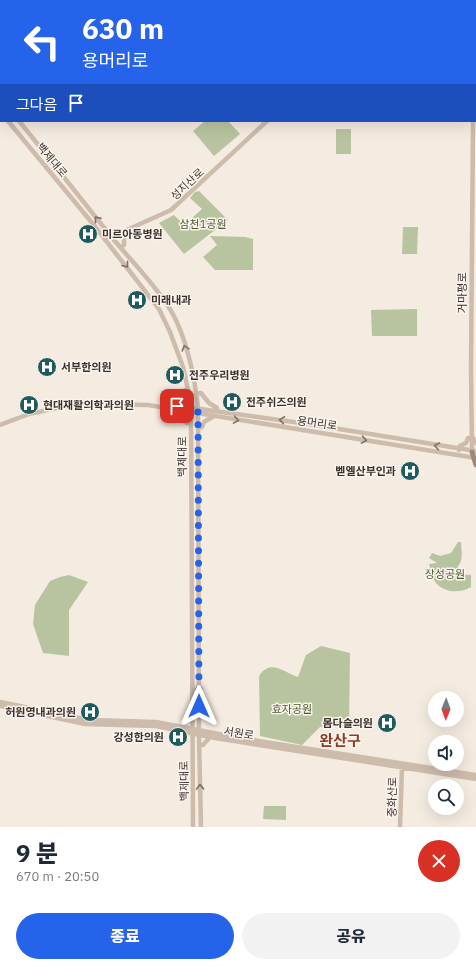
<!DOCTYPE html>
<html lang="ko">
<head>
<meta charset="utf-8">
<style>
  body { margin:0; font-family:"IBM Plex Sans","Noto Sans KR",sans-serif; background:#f2f2f3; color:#1f2937; height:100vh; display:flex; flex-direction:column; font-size:15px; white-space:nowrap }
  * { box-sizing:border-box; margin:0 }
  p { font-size:13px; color:#747a83 }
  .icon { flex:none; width:22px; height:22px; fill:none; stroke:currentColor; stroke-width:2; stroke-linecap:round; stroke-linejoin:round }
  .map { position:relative; height:827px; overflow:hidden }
  .sheet { display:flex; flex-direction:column; background:#fff; flex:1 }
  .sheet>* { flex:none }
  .top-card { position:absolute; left:0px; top:0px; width:476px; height:122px; box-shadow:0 4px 16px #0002; background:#2563eb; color:#fff; overflow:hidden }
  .needle { width:26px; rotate:181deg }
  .fabs { position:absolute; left:428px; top:691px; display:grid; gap:8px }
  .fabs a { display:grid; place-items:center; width:36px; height:36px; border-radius:50%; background:#fff; box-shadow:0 4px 16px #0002; font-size:20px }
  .pin { position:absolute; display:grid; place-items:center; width:34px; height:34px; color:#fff; margin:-17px; border-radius:8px; box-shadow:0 2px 6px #0006 }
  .me { position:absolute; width:44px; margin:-22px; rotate:0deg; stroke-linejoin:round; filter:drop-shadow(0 0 3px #0008) }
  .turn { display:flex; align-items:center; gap:14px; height:84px; padding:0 16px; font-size:18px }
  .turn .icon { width:52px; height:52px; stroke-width:2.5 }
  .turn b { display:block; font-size:28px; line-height:34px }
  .then { display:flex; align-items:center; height:38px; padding:0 16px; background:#0003; gap:8px; font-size:15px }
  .round { display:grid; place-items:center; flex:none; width:42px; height:42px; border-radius:21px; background:#f2f2f3 }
  .head { display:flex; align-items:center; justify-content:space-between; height:68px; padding:0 16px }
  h1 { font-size:24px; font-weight:800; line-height:30px }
  .action { display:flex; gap:8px; margin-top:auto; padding:8px 16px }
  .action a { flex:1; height:46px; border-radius:24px; background:#2563eb; color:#fff; font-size:16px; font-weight:800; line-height:46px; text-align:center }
  .action a+a { background:#f2f2f3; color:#1f2937 }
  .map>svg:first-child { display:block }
  .green { fill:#b8c4a0 }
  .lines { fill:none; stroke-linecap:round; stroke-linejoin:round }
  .tertiary { stroke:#cdbbac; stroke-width:4.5 }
  .secondary { stroke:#a18a7d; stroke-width:5 }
  .oneway { stroke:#7d6f65 }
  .route { stroke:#2563eb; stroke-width:7; stroke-dasharray:0 12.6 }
  .labels { text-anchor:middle; stroke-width:3; stroke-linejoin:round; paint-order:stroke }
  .street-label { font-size:11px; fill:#3b302b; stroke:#fbf5ee }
  .park-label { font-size:11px; fill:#4a5a2e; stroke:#fbf5ee }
  .poi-label { font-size:11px; font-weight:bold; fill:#3b302b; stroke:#fbf5ee; text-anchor:start }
  .district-label { font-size:15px; font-weight:bold; fill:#8c3b22; stroke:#fbf5ee }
</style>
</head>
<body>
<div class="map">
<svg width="476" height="827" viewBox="0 0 476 827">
  <rect width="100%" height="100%" fill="#f4ebe1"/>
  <!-- green -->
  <path class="green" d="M 205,121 L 228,121 L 240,134 L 214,156 L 193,131 Z
    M 336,129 L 351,129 L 351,154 L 336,154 Z
    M 199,191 L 228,220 L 184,254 L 159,223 L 174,215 L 184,225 L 202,209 L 190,198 L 195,192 Z
    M 403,227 L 418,227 L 417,254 L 402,254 Z
    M 210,236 L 245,237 L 253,239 L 253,270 L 215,270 L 203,257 L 217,245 Z
    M 417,309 L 417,336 L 372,336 L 371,310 Z
    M 458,542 L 461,542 C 461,550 464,559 458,566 L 458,574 L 471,575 L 471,587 C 460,594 441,593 434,580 C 431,576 431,569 429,564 L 437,563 L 429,558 L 432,553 L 440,556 L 451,553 Z
    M 69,575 L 88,582 L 69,610 L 69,656 L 43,653 L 33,624 L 35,605 L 50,581 L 60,577 Z
    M 321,646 L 350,653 L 349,726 L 320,727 L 302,745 L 260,736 L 259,676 C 271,658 284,673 298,677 L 306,655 Z
    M 264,806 L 286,806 L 286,820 L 263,819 Z"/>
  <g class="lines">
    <!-- tertiary -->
    <path class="tertiary" d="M 203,0 L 205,1
      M 476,0 L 476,36
      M 37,1 L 38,0
      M 0,30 L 1,30
      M 0,97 L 1,98
      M 0,111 L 1,112
      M 8,121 L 93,224 L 159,309 L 170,332 L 183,367 L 188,390 L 191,411 L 193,827
      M 19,121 C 50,159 80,198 110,235 C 130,260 153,282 170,309 C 186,335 195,378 198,408 L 199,736 L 201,827
      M 109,238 L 171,210 L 267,121
      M 121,247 L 124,245 L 124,231
      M 196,394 L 201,393 L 209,403 L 217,408 L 217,411
      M 172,405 L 308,424 L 476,451
      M 177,406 L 184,396 L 185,390 L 188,390
      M 176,409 L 187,423 L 190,423
      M 0,425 L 29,414 L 57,408 L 90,404 L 148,405 L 476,458
      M 198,428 L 202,427 L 204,422 L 214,416
      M 459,450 L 460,446 L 466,443 L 468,438 L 473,438 L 476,443
      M 472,452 L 471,369 L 473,121
      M 0,702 L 89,720 L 156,722 L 240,738 L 476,775
      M 0,706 L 85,724 L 156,726 L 215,738 L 476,779
      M 199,745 L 203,745 L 210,737
      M 400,827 L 402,767"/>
    <!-- secondary -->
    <path class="secondary" d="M 472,452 L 476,465"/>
  </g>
  <!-- one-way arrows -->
  <defs><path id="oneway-chevron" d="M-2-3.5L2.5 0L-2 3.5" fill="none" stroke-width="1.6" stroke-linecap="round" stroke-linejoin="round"/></defs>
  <g class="oneway">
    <use href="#oneway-chevron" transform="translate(97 219) rotate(-129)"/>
    <use href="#oneway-chevron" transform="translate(126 265) rotate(52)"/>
    <use href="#oneway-chevron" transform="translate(185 348) rotate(-107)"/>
    <use href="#oneway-chevron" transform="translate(236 420) rotate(10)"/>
    <use href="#oneway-chevron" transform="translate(282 420) rotate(-172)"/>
    <use href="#oneway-chevron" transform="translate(364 440) rotate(10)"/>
    <use href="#oneway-chevron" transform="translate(437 446) rotate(-170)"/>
    <use href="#oneway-chevron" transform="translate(200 787) rotate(-92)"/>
  </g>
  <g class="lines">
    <!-- route -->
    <path class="route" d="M 177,406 L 198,408 L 199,706"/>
  </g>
  <!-- icons -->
  <defs>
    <g id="hospital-disc" transform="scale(1)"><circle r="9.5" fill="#1f5a5e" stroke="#fbf5ee"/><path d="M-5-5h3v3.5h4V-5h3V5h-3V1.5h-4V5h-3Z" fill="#fff"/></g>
  </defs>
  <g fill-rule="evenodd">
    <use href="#hospital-disc" x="88" y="234"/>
    <use href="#hospital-disc" x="137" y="300"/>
    <use href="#hospital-disc" x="47" y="367"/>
    <use href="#hospital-disc" x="175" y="375"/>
    <use href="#hospital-disc" x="232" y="402"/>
    <use href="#hospital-disc" x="29" y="405"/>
    <use href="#hospital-disc" x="410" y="471"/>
    <use href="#hospital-disc" x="90" y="712"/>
    <use href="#hospital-disc" x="387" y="723"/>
    <use href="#hospital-disc" x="178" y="737"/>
  </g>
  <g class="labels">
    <!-- street labels -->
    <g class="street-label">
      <text transform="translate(52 160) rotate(50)" y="4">백제대로</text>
      <text transform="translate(187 184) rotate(-43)" y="4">성지산로</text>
      <text transform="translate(462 293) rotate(-90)" y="4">거마평로</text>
      <text transform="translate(317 423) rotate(8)" y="4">용머리로</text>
      <text transform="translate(182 457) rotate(-90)" y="4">백제대로</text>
      <text transform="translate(239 733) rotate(9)" y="4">서원로</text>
      <text transform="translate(184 781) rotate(-91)" y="4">백제대로</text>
      <text transform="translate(392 797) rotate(-89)" y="4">중화산로</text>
    </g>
    <!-- park labels -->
    <g class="park-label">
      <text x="203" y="228">삼천1공원</text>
      <text x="445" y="578">장성공원</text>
      <text x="292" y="713">효자공원</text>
    </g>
    <!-- poi labels -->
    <g class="poi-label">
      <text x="102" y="238">미르아동병원</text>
      <text x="151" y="304">미래내과</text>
      <text x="61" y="371">서부한의원</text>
      <text x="189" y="379">전주우리병원</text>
      <text x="246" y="406">전주쉬즈의원</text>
      <text x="43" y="409">현대재활의학과의원</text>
      <text x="396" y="475" text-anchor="end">벧엘산부인과</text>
      <text x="76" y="716" text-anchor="end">허원영내과의원</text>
      <text x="373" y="727" text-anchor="end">몸다슬의원</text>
      <text x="164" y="741" text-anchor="end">강성한의원</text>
    </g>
    <!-- district labels -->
    <g class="district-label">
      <text x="340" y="746">완산구</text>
    </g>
  </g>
</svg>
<div class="fabs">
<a><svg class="needle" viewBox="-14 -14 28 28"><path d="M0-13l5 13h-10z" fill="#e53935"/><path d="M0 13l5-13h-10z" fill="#747a83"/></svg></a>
<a><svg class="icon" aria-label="sound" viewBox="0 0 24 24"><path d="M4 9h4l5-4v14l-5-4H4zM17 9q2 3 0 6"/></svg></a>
<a><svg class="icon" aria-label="search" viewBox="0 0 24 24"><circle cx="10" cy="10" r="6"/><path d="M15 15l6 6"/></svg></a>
</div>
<div class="pin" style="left:177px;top:406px;background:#d93025"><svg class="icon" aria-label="arrive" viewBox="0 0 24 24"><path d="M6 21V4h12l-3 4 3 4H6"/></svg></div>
<svg class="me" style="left:199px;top:706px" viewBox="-20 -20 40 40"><path d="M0-17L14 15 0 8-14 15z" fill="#2563eb" stroke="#fff" stroke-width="4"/></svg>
<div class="top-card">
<div class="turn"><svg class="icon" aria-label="left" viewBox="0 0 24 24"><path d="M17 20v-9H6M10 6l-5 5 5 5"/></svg><div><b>630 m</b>용머리로</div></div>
<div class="then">그다음<svg class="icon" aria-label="arrive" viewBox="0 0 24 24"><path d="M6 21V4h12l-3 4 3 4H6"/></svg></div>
</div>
</div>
<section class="sheet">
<div class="head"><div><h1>9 분</h1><p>670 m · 20:50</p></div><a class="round" style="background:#d93025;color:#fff"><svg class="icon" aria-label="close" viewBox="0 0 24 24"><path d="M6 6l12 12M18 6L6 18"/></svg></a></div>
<div class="action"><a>종료</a><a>공유</a></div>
</section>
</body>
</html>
